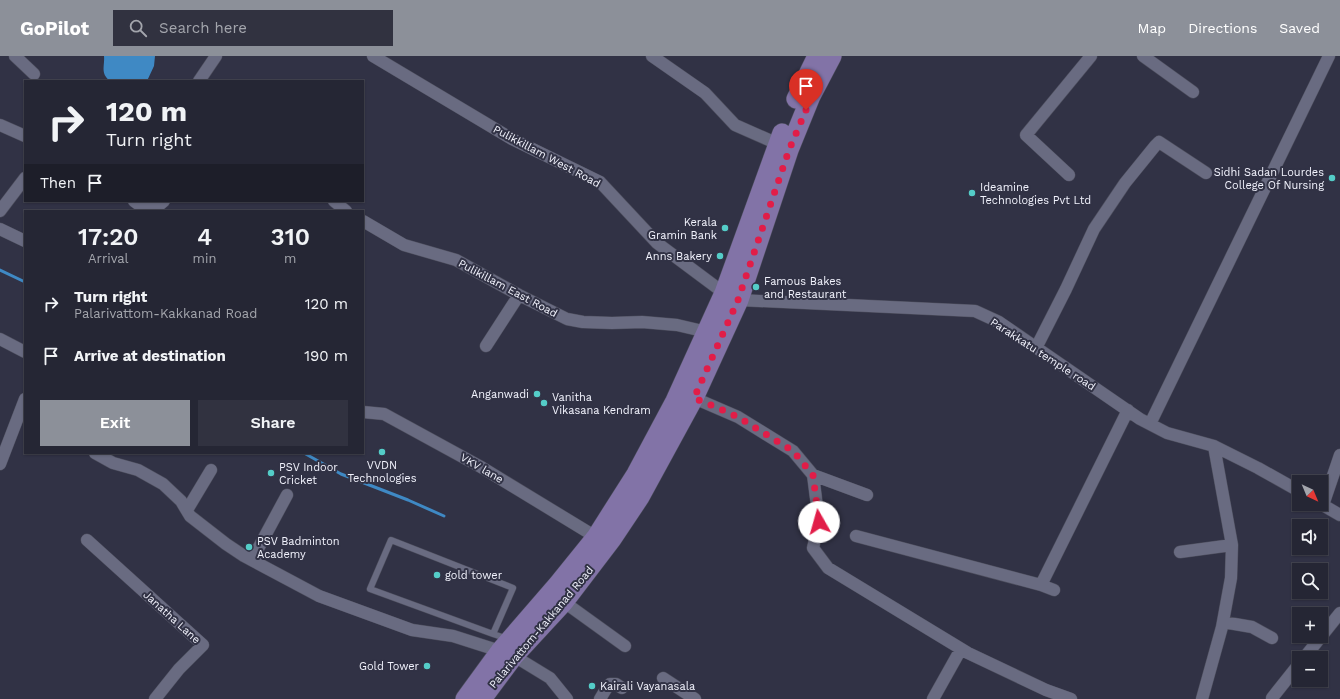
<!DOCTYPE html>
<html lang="en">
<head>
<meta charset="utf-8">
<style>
  body { margin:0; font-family:"Work Sans",sans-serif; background:#313240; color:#f1f3f6; height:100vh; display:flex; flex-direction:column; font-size:15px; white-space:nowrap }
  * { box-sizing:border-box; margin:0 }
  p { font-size:13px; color:#a3a5ac }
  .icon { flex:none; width:22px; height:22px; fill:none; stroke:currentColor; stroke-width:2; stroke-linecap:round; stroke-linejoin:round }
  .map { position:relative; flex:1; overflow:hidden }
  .side { position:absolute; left:24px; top:154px; width:340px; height:244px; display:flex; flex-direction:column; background:#252634; border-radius:0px; box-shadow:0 1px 3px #0004,0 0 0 1px #42434f }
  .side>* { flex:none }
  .hud { position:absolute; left:24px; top:24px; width:340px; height:122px; border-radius:0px; box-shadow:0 1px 3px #0004,0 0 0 1px #42434f; background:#252634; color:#f1f3f6; overflow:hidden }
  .needle { width:26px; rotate:136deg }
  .controls { position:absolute; left:1292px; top:419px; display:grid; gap:8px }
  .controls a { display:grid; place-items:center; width:36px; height:36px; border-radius:0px; background:#252634; box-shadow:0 1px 3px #0004,0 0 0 1px #42434f; font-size:20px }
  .pin { position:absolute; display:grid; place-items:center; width:34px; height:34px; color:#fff; margin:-41px -17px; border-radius:50% 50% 50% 0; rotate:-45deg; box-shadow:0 0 4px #0007 }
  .pin .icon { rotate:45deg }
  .me { position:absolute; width:44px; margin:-22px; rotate:353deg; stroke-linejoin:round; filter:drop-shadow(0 0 3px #0008) }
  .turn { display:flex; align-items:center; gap:14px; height:84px; padding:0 16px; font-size:18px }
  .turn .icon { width:52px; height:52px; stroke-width:2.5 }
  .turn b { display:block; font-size:28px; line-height:34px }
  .then { display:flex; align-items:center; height:38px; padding:0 16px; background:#0003; gap:8px; font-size:15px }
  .eta { display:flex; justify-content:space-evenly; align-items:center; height:68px; text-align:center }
  .eta b { font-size:24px; font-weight:600; line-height:28px }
  .cta { display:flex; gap:8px; margin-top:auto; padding:8px 16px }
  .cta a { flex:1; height:46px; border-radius:0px; background:#8c9099; color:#fff; font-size:16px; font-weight:600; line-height:46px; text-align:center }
  .cta a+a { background:#313240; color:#f1f3f6 }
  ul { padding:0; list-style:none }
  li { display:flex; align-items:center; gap:12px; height:52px; padding:0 16px }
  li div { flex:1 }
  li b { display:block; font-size:15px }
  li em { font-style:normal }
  header { display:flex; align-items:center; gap:24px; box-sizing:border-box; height:56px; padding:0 20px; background:#8c9099; color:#fff }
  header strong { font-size:19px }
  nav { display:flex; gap:22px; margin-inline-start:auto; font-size:14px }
  .search { width:280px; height:36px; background:#313240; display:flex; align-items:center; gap:10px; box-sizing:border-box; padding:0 14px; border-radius:0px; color:#a3a5ac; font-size:15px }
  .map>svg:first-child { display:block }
  .water { fill:#3f89c4 }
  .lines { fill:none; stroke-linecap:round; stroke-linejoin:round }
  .stream { stroke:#3f89c4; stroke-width:3 }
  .service-casing { stroke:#4d4e5d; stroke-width:7 }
  .minor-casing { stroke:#4d4e5d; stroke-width:13 }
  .primary-casing { stroke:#4d4e5d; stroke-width:20 }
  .service { stroke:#696b81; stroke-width:6 }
  .minor { stroke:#696b81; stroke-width:12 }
  .primary { stroke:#8273a7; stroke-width:19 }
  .route { stroke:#e11d48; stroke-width:7; stroke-dasharray:0 12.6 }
  .poi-dot { fill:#54cdc8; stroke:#313245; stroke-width:1.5 }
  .labels { text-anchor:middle; stroke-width:4; stroke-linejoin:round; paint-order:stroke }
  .street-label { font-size:11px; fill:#f2f3fd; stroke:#313245 }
  .poi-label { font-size:11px; fill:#f2f3fd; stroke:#313245; text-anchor:start }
</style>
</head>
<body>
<header>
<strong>GoPilot</strong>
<div class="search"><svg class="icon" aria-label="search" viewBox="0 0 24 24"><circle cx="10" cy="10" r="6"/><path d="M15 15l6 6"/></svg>Search here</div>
<nav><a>Map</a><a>Directions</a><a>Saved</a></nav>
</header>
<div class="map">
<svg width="1340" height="643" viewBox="0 0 1340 643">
  <rect width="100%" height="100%" fill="#313245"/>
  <!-- water -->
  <path class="water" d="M 104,0 L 155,0 L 154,10 L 147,25 L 110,25 C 100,17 105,10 104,0 Z"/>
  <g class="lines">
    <!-- stream -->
    <path class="stream" d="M 0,214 L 25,226
      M 304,397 L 341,418 L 408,444 L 444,460"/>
    <!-- service casing -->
    <g class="service-casing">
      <path id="service" d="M 493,578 L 513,532 L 391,484 L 370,533 L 493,578 L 508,583"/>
    </g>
    <!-- minor casing -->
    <g class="minor-casing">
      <path id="minor" d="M 15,0 L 34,18
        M 373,0 L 512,83 L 600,126 L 657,187 L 724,237
        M 652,0 L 705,37 L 735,69 L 778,88
        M 1143,0 L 1193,36
        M 199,25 L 216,0
        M 0,69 L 25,80
        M 1069,119 L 1026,79 L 1091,0
        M 134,145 C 145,154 153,156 164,145
        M 334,145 L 346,155
        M 0,155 L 25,122
        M 363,165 L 404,189 L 456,204 L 519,239 L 567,263 L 583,266 L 612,267 L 642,266 L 677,269 L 707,276
        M 0,173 L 25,185
        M 739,244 L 975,255 L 999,266 L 1140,363 L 1167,377 L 1214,390 L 1258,412 L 1299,435
        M 0,283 L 25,296
        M 486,290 L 519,239
        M 1036,292 L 1066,233 L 1094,173 L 1125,127 L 1155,90 L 1159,86 L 1206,117
        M 694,342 L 738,361 L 793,395 L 813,419 L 819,466 L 813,492 L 828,512 L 968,597 L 1046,634 L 1071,643
        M 363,356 L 384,358 L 481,411 L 596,481
        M 1150,368 L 1329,0
        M 95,397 L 113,407 L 138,414 L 163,428 L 181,445 L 190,460 L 226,488 L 244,500 L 319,540 L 412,574 L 453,580 L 500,595
        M 0,408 L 25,343
        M 813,419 L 867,439
        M 1321,448 L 1340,459
        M 1323,449 L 1340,399
        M 187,454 L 211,414
        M 856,480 L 1041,529 L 1054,534
        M 87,484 L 203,589 L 179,613 L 155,643
        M 1180,496 L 1232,489
        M 252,504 L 287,439
        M 1041,529 L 1128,354
        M 564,546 L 625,590
        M 1223,566 L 1252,571 L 1272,582
        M 514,600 L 550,622 L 567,643
        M 1304,602 L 1340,557
        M 663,622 L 695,643
        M 1272,642 L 1299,608
        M 600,643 L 606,633 L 610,628 L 616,628 L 622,632
        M 933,643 L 961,593
        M 1202,643 L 1222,571 L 1231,522 L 1232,489 L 1214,390"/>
    </g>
    <!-- primary casing -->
    <g class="primary-casing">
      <path id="primary" d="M 796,43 L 817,0
        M 465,643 L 500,595 L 558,528 L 596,481 L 636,418 L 675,345 L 724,237 L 782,77
        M 482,643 L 514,600 L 564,546 L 612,483 L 640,441 L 694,342 L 739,244 L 789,94 L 811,40 L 832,0"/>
    </g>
    <!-- service -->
    <use href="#service" class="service"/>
    <!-- minor -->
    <use href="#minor" class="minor"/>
    <!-- primary -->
    <use href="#primary" class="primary"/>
  </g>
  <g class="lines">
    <!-- route -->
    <path class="route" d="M 806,54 L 789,94 L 738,244 L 694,342 L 716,351 L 738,361 L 793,395 L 813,419 L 819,466"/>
  </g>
  <!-- markers -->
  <g class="poi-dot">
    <circle cx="1332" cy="122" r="4"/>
    <circle cx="972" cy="137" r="4"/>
    <circle cx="725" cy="172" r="4"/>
    <circle cx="720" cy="200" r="4"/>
    <circle cx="756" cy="231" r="4"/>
    <circle cx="537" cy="338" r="4"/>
    <circle cx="544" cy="347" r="4"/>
    <circle cx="382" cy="396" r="4"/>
    <circle cx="271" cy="417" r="4"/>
    <circle cx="249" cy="491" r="4"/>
    <circle cx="437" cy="519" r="4"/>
    <circle cx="427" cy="610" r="4"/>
    <circle cx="592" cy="630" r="4"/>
  </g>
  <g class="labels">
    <!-- street labels -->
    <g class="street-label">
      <text transform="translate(547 100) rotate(28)" y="4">Pulikkillam West Road</text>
      <text transform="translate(508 232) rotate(28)" y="4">Pulikillam East Road</text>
      <text transform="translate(1043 298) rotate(33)" y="4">Parakkatu temple road</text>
      <text transform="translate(482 412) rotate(30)" y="4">VKV lane</text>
      <text transform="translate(172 561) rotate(42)" y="4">Janatha Lane</text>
      <text transform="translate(541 571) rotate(-50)" y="4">Palarivattom-Kakkanad Road</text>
    </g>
    <!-- poi labels -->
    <g class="poi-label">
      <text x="1324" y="120" text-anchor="end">Sidhi Sadan Lourdes<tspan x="1324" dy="13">College Of Nursing</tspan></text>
      <text x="980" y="135">Ideamine<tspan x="980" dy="13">Technologies Pvt Ltd</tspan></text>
      <text x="717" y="170" text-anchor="end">Kerala<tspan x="717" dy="13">Gramin Bank</tspan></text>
      <text x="712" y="204" text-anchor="end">Anns Bakery</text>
      <text x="764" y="229">Famous Bakes<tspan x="764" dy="13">and Restaurant</tspan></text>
      <text x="529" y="342" text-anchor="end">Anganwadi</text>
      <text x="552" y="345">Vanitha<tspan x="552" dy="13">Vikasana Kendram</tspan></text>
      <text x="382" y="413" text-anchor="middle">VVDN<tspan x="382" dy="13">Technologies</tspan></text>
      <text x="279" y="415">PSV Indoor<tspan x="279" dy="13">Cricket</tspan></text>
      <text x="257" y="489">PSV Badminton<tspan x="257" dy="13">Academy</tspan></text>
      <text x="445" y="523">gold tower</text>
      <text x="419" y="614" text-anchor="end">Gold Tower</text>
      <text x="600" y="634">Kairali Vayanasala</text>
    </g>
  </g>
</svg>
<div class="controls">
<a><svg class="needle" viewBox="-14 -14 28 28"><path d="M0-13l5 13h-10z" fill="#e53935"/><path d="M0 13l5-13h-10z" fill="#a3a5ac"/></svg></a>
<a><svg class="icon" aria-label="sound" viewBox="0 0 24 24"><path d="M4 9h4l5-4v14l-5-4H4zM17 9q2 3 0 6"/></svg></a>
<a><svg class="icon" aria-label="search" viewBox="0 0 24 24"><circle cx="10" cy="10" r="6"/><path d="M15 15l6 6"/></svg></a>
<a>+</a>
<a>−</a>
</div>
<div class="pin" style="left:806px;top:54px;background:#d93025"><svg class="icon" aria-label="arrive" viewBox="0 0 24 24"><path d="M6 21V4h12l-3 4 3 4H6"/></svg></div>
<svg class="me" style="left:819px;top:466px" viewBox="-20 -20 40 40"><circle r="19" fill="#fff"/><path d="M0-13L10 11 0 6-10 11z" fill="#e11d48"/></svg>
<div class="hud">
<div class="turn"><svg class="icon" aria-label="right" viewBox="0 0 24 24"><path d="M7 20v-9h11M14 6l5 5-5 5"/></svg><div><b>120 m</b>Turn right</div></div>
<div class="then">Then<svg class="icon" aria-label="arrive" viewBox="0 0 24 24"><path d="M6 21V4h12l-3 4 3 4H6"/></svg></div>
</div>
<section class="side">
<div class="eta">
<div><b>17:20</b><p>Arrival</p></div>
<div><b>4</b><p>min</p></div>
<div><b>310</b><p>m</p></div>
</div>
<ul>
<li><svg class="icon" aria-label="right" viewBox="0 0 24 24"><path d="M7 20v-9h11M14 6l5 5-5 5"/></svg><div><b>Turn right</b><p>Palarivattom-Kakkanad Road</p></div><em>120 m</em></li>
<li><svg class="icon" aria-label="arrive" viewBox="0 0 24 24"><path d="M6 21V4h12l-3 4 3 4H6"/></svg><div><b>Arrive at destination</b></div><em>190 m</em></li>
</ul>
<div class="cta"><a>Exit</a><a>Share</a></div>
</section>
</div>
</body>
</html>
